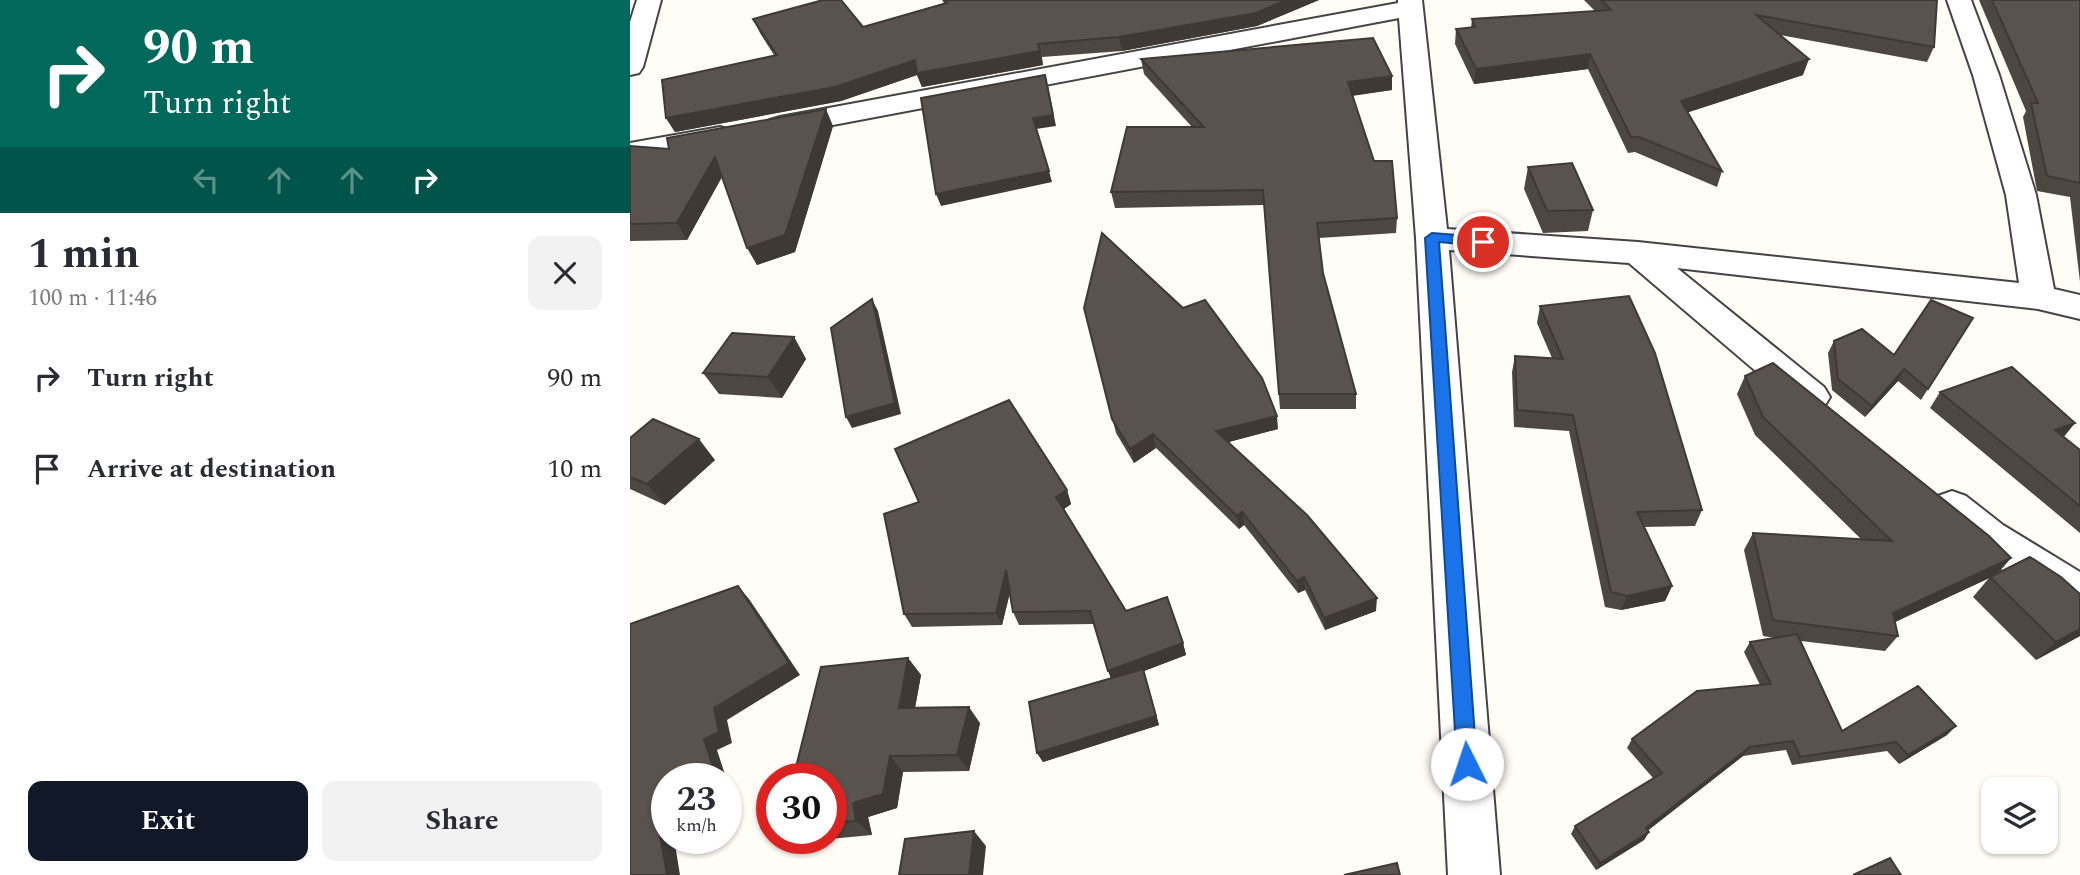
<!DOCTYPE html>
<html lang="en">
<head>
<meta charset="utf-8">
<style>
  body { margin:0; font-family:Spectral,serif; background:#f2f2f3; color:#2b2b33; height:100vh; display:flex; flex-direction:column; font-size:26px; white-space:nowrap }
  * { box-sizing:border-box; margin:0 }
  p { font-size:23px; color:#7c7c81 }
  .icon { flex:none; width:38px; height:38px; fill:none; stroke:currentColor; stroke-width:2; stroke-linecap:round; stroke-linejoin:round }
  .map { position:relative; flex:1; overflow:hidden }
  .details { display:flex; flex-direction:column; background:#fff; width:630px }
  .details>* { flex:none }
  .top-card { background:#00695c; color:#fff; overflow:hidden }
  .tools { position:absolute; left:1351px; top:777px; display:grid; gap:14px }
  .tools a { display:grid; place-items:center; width:77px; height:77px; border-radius:14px; background:#fff; box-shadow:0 2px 5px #0004; font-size:35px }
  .speed { position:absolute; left:21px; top:763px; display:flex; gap:14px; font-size:35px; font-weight:700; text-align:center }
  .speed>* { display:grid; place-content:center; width:91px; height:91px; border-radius:50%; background:#fff; box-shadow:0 2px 5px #0004; line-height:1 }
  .speed small { font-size:18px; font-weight:400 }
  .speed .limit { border:10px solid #d22; background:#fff; color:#111 }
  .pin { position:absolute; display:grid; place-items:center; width:60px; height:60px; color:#fff; margin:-30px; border:4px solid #fff; border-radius:50%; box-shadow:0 2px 7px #0007 }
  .me { position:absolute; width:77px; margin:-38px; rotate:356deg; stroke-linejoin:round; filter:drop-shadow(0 0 5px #0008) }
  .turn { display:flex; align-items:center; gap:24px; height:147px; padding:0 28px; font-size:32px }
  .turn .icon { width:91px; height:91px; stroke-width:2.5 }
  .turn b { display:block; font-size:49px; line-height:60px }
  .lanes { display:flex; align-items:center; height:66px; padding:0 28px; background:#0003; justify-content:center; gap:35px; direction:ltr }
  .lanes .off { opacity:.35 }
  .round { display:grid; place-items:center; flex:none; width:74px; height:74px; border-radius:14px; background:#f2f2f3 }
  .headline { display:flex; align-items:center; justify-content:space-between; height:119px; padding:0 28px }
  h1 { font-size:42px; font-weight:700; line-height:52px }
  .action { display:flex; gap:14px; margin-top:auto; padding:14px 28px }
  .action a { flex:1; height:80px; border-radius:14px; background:#111827; color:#fff; font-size:28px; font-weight:700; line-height:80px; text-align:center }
  .action a+a { background:#f2f2f3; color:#2b2b33 }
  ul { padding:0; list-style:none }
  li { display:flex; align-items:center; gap:21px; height:91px; padding:0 28px }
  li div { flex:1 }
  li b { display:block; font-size:26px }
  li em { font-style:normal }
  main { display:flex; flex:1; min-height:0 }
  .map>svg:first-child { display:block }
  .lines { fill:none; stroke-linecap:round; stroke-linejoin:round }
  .minor-casing { stroke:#444; stroke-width:4 }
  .minor { fill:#fff; fill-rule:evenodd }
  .wall { fill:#4d4742 }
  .shaded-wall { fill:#3f3936 }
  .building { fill:#5a524d; stroke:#3f3936; stroke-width:2 }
  .route { fill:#1a73e8; stroke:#114b97; stroke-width:2 }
</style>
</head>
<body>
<main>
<section class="details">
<div class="top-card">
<div class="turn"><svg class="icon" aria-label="right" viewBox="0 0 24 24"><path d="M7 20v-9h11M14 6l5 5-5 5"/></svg><div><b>90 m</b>Turn right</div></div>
<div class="lanes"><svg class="icon off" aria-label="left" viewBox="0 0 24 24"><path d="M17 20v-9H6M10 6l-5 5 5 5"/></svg><svg class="icon off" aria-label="ahead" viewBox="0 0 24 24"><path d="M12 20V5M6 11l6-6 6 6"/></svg><svg class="icon off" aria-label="ahead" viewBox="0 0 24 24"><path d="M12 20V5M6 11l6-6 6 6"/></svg><svg class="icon" aria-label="right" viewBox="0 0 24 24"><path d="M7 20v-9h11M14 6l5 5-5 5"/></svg></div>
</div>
<div class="headline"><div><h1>1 min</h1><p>100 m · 11:46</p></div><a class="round"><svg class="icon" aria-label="close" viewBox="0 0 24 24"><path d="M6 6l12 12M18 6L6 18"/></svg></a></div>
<ul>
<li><svg class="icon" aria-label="right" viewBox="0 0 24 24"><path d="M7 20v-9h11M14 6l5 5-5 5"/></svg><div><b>Turn right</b></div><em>90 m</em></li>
<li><svg class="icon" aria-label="arrive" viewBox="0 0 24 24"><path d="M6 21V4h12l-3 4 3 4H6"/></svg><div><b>Arrive at destination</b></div><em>10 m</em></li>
</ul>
<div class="action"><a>Exit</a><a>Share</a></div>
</section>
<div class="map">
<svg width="1450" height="875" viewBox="0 0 1450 875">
  <rect width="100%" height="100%" fill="#fffdf5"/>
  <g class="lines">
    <!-- minor casing -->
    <g class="minor-casing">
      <path id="minor" d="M 7,0 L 31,0 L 13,67 L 9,73 L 0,75 L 0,22 Z
        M 768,0 L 792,0 L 817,229 L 1008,242 L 1389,283 L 1376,195 L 1343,75 L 1317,0 L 1341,0 L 1369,75 L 1406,195 L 1424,289 L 1450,295 L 1450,319 L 1408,309 L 1047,268 L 1194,387 L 1200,397 L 1194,407 L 1181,411 L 1168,407 L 999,263 L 819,250 L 870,875 L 818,875 L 786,238 L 769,18 L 150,135 L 140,132 L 136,126 L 140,120 L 150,117 L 768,3 Z
        M 90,127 L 100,130 L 104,136 L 100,142 L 0,161 L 0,143 Z
        M 1322,491 L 1336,496 L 1373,525 L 1450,572 L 1450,614 L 1435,608 C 1399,585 1320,544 1302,508 L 1308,496 Z"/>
    </g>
    <!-- minor -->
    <use href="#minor" class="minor"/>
  </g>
  <!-- wall -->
  <path class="wall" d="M 312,0 L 689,0 L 627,26 L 492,51 L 412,57 L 413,65 L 292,87 L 287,75 L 211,101 L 45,132 L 36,118 L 144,55 L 130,33 L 123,19 L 233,27 L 314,3 Z
    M 954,0 L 1307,0 L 1304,47 L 1297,62 L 1150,35 L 1173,75 L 1058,112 L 1092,171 L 1087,187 L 1005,152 L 998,153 L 958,69 L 844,84 L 825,44 L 826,29 L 841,28 L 842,19 L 965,11 Z
    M 1349,0 L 1450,0 L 1450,282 L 1440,197 L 1407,191 L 1393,117 L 1396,111 Z
    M 511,59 L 762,90 L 722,96 L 744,161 L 767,218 L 766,233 L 689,238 L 693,273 L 726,394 L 726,409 L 650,409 L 634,205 L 485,208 L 481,192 L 562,127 L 514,74 Z
    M 203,126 L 165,252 L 127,265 L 92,177 L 57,240 L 0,241 L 0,146 L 39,149 Z
    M 898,167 L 963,210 L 958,231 L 913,233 L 894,189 Z
    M 910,306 L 1072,510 L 1065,526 L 1014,527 L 1042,586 L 1035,601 L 991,610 L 975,607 L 939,431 L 884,427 L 882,372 L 885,356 L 922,358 L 907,323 Z
    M 454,308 L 648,429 L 598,442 L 746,611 L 695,630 L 675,590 L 668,593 L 614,525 L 609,529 L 526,448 L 504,463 L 486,433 Z
    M 1343,318 L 1291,400 L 1268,381 L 1235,417 L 1202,390 L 1198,353 L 1204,341 L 1264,355 Z
    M 164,337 L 176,359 L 152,398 L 89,394 L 73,373 Z
    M 1115,376 L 1381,558 L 1368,573 L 1450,636 L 1406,660 L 1343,597 L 1359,578 L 1265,622 L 1268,636 L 1255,651 L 1171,641 L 1212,731 L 1317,735 L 1269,764 L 1257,751 L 1162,765 L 1156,750 L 1113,756 L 1018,830 L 1019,832 L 1014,840 L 966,870 L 941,834 L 945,826 L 1023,778 L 997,748 L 1002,739 L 1130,685 L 1114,652 L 1120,642 L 1145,638 L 1133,636 L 1114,550 L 1123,533 L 1231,539 L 1125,435 L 1107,394 Z
    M 1310,392 L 1445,423 L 1433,437 L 1450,450 L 1450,533 L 1300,408 Z
    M 0,438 L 85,460 L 35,505 L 0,489 Z
    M 437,490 L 441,504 L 434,509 L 496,611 L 553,643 L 556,655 L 514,671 L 529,725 L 413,762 L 407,753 L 481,679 L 464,624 L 389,625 L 383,612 L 380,593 L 372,625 L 282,627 L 274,614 Z
    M 278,658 L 291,675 L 285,708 L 350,723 L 339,771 L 273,772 L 267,808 L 238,817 L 242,835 L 168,842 L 162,838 L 201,838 L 201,779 Z"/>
  <!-- shaded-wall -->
  <path class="shaded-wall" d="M 656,0 L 689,0 L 627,26 L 492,51 L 489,37 Z
    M 408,44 L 413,65 L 292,87 L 287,75 L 211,101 L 45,132 L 36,118 L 285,60 Z
    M 960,54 L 958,69 L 844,84 L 846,69 Z
    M 1179,59 L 1173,75 L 1047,116 L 1051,101 Z
    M 762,76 L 762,90 L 718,96 L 718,82 Z
    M 418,86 L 426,126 L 406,129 L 403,118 Z
    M 196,109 L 203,126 L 165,252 L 127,265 L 117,248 Z
    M 85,157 L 94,173 L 57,240 L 47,223 Z
    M 419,171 L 422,182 L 311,206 L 306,194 Z
    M 242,299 L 248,311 L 271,414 L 222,428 L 216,417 Z
    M 164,337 L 176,359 L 152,398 L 138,377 Z
    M 1274,369 L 1268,381 L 1235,417 L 1242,406 Z
    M 647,416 L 648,429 L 588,445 L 586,431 Z
    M 1445,423 L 1432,439 L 1425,430 Z
    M 523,434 L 526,448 L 504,463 L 500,449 Z
    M 69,439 L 85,460 L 35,505 L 17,484 Z
    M 437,490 L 441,504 L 431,511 L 426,497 Z
    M 612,512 L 614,525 L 609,529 L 607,516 Z
    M 1381,558 L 1366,575 L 1250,629 L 1263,613 Z
    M 376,570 L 382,583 L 372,625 L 366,613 Z
    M 674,577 L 675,590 L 668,593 L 667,581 Z
    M 108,586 L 119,599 L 170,675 L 97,720 L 102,743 L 87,750 L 102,796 L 96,799 L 96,779 L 87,779 L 74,739 L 84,708 Z
    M 1042,586 L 1035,601 L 991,610 L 997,596 Z
    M 747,598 L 746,611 L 695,630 L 694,618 Z
    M 1450,629 L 1450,636 L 1406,660 L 1426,642 Z
    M 553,643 L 556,655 L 514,671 L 529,725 L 413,762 L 407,753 L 483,683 L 478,671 Z
    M 278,658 L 291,675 L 282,724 L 269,708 Z
    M 339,707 L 350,723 L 339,771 L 327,755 Z
    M 1326,726 L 1317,735 L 1269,764 L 1278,755 Z
    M 1120,747 L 1113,756 L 1011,836 L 1016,828 Z
    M 260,756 L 273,772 L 267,808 L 238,817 L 242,835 L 226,821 L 223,803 Z
    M 37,813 L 37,838 L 44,838 L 50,875 L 37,875 L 27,818 Z
    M 344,831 L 356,846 L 353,875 L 339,875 Z
    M 1019,832 L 1014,840 L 966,870 L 970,863 Z"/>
  <!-- building -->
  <path class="building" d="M 193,0 L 211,0 L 233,27 L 317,3 L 315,0 L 656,0 L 626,13 L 489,37 L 408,44 L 410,51 L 287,73 L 285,60 L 205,87 L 36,118 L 32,80 L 147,55 L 123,19 Z
    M 971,0 L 1307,0 L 1304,47 L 1126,15 L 1179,59 L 1051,101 L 1092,171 L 1009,137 L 1001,137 L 960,54 L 846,69 L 826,29 L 845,27 L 842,19 L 981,10 Z
    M 1362,0 L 1450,0 L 1450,183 L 1417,176 L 1401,103 L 1408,103 Z
    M 743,38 L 762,76 L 718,82 L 744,161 L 762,161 L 767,218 L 687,223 L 693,273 L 726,394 L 649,394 L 633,190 L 481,192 L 497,127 L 574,127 L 511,59 Z
    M 415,75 L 423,115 L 403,118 L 419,171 L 306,194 L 291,98 Z
    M 196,109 L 155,235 L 117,248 L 85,157 L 47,223 L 0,224 L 0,146 L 39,149 L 37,138 Z
    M 942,163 L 963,210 L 917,211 L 898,167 Z
    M 472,233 L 553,308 L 575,300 L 632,378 L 647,416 L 586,431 L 677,515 L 747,598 L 694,618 L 674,577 L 667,581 L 612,512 L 607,516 L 523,434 L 500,449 L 482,419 L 454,308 Z
    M 999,296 L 1025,353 L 1072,510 L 1007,512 L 1042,586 L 997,596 L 981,592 L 943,415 L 887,410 L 885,356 L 933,359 L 910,306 Z
    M 242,299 L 265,403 L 216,417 L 201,328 Z
    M 1301,300 L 1343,318 L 1298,389 L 1274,369 L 1242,406 L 1208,379 L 1204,341 L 1232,329 L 1264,355 Z
    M 102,333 L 164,337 L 138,377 L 73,373 Z
    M 1143,363 L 1359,536 L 1381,558 L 1263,613 L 1268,636 L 1143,620 L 1123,533 L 1262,541 L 1133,417 L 1115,376 Z
    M 1382,367 L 1445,423 L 1425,430 L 1450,450 L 1450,506 L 1310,392 Z
    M 379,400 L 437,490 L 426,497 L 496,611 L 537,597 L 553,643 L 478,671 L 460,611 L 383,612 L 376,570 L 366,613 L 274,614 L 254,514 L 289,502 L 265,449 Z
    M 23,419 L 69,439 L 17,484 L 0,477 L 0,438 Z
    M 1400,557 L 1431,577 L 1450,594 L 1450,629 L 1426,642 L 1360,577 Z
    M 108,586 L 159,663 L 84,708 L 89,732 L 74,739 L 87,779 L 37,779 L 37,813 L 27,818 L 37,875 L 0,875 L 0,624 Z
    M 1167,634 L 1212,731 L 1288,686 L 1326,726 L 1278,755 L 1266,742 L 1170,757 L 1163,741 L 1120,747 L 1016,828 L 1019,832 L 970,863 L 945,826 L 1032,773 L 1002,739 L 1067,691 L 1141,684 L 1120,642 Z
    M 278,658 L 269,708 L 339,707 L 327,755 L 260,756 L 253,794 L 223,803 L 226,821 L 201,823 L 201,779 L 163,779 L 191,667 Z
    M 513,669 L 526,716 L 407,753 L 399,702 Z
    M 344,831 L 339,875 L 269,875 L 275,839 Z
    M 1260,858 L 1271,875 L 1223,875 Z
    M 767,863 L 770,875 L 714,875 Z"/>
  <!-- route -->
  <path class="route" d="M 802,233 L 853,237 L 860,242 L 853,246 L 809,242 L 847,764 L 844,771 L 837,774 L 830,771 L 827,764 L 795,238 Z"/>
</svg>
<div class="tools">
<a><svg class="icon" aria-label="layers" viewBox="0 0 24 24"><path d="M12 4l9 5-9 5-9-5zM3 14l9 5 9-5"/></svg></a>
</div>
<div class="speed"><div>23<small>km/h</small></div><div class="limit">30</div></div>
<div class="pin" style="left:853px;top:242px;background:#d93025"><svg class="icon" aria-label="arrive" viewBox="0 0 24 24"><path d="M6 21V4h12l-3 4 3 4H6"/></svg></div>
<svg class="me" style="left:837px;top:764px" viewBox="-20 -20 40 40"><circle r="19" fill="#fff"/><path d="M0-13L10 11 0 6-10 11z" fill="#1a73e8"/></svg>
</div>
</main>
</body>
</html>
